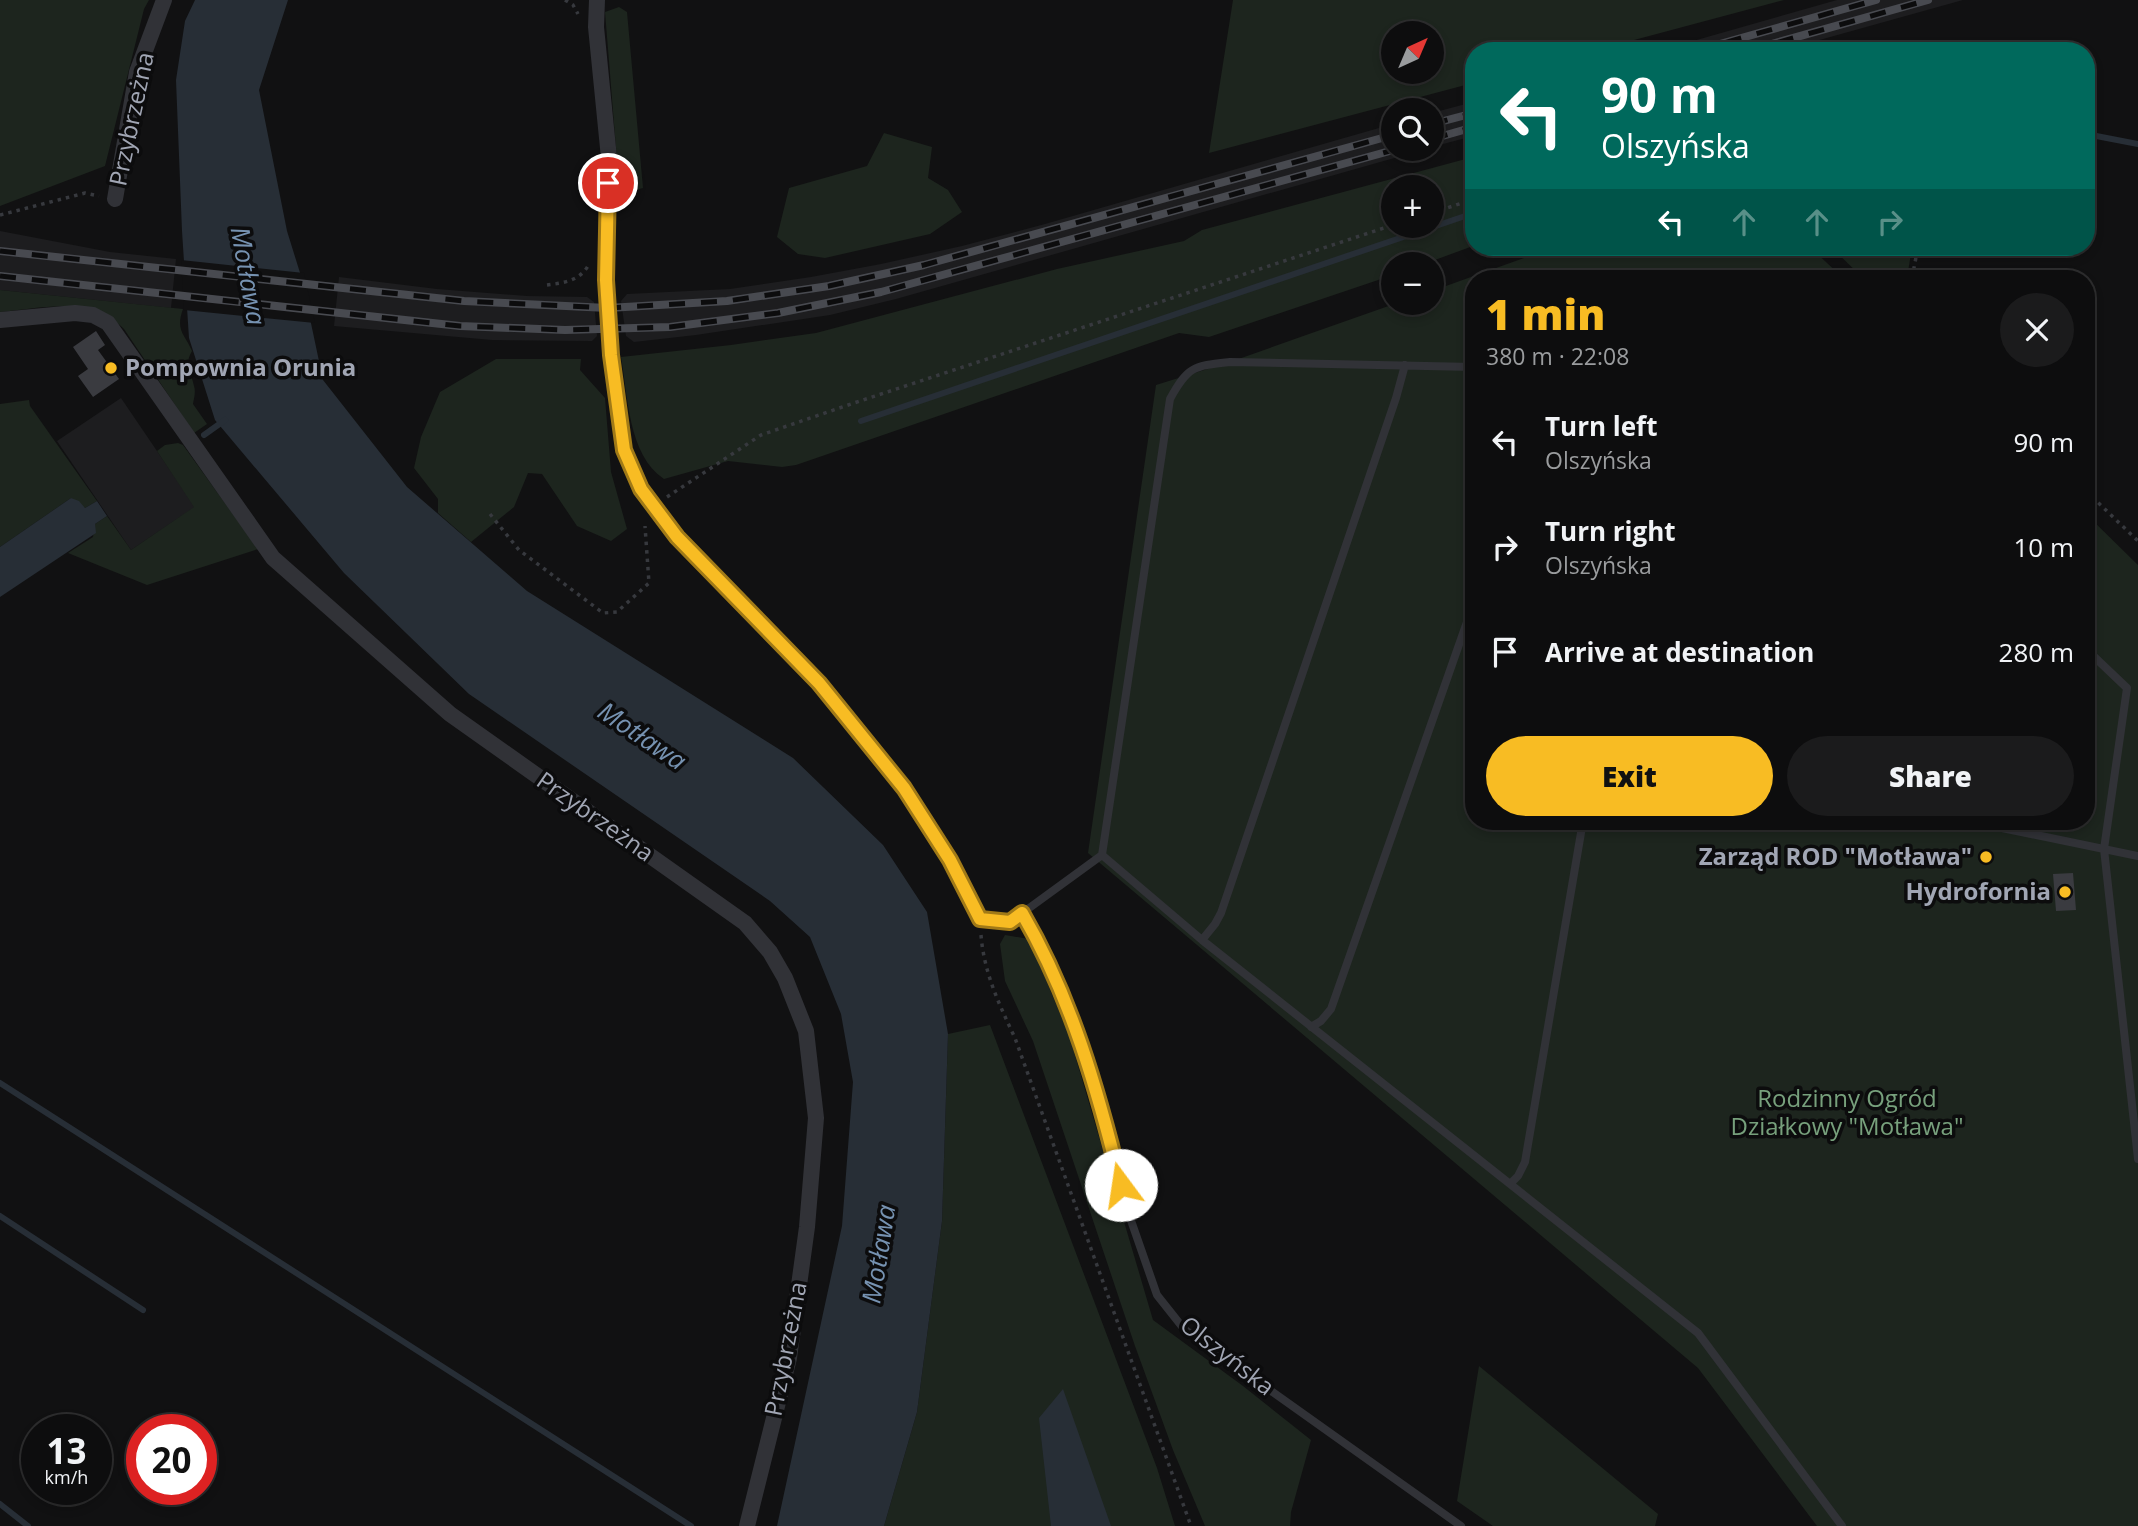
<!DOCTYPE html>
<html lang="en">
<head>
<meta charset="utf-8">
<style>
  body { margin:0; font-family:"Open Sans",sans-serif; background:#1b1b1c; color:#f1f3f6; height:100vh; display:flex; flex-direction:column; font-size:26px; white-space:nowrap }
  * { box-sizing:border-box; margin:0 }
  p { font-size:23px; color:#9a9c9e }
  .icon { flex:none; width:38px; height:38px; fill:none; stroke:currentColor; stroke-width:2; stroke-linecap:round; stroke-linejoin:round }
  .map { position:relative; flex:1; overflow:hidden }
  .panel { position:absolute; left:1465px; top:270px; width:630px; height:560px; display:flex; flex-direction:column; background:#0d0d0e; border-radius:28px; box-shadow:0 4px 10px #0003,0 0 0 2px #2d2d2e }
  .panel>* { flex:none }
  .guide { position:absolute; left:1465px; top:42px; width:630px; height:214px; border-radius:28px; box-shadow:0 4px 10px #0003,0 0 0 2px #2d2d2e; background:#00695c; color:#fff; overflow:hidden }
  .needle { width:46px; rotate:44deg }
  .fabs { position:absolute; left:1381px; top:21px; display:grid; gap:14px }
  .fabs a { display:grid; place-items:center; width:63px; height:63px; border-radius:50%; background:#0d0d0e; box-shadow:0 4px 10px #0003,0 0 0 2px #2d2d2e; font-size:35px }
  .speed { position:absolute; left:21px; top:1414px; display:flex; gap:14px; font-size:35px; font-weight:700; text-align:center }
  .speed>* { display:grid; place-content:center; width:91px; height:91px; border-radius:50%; background:#0d0d0e; box-shadow:0 4px 10px #0003,0 0 0 2px #2d2d2e; line-height:1 }
  .speed small { font-size:18px; font-weight:400 }
  .speed .limit { border:10px solid #d22; background:#fff; color:#111 }
  .pin { position:absolute; display:grid; place-items:center; width:60px; height:60px; color:#fff; margin:-30px; border:4px solid #fff; border-radius:50%; box-shadow:0 2px 7px #0007 }
  .me { position:absolute; width:77px; margin:-38px; rotate:346deg; stroke-linejoin:round; filter:drop-shadow(0 0 5px #0008) }
  .turn { display:flex; align-items:center; gap:24px; height:147px; padding:0 21px; font-size:32px }
  .turn .icon { width:91px; height:91px; stroke-width:2.5 }
  .turn b { display:block; font-size:49px; line-height:60px }
  .lanes { display:flex; align-items:center; height:66px; padding:0 21px; background:#0003; justify-content:center; gap:35px; direction:ltr }
  .lanes .off { opacity:.35 }
  .round { display:grid; place-items:center; flex:none; width:74px; height:74px; border-radius:37px; background:#1b1b1c }
  .head { display:flex; align-items:center; justify-content:space-between; height:119px; padding:0 21px }
  h1 { font-size:42px; font-weight:800; line-height:52px; color:#f8bc23 }
  .button { display:flex; gap:14px; margin-top:auto; padding:14px 21px }
  .button a { flex:1; height:80px; border-radius:42px; background:#f8bc23; color:#111; font-size:28px; font-weight:800; line-height:80px; text-align:center }
  .button a+a { background:#1b1b1c; color:#f1f3f6 }
  ul { padding:0; list-style:none }
  li { display:flex; align-items:center; gap:21px; height:105px; padding:0 21px }
  li div { flex:1 }
  li b { display:block; font-size:26px }
  li em { font-style:normal }
  .map>svg:first-child { display:block }
  .built { fill:#1d1d1f }
  .green { fill:#1d251e; fill-rule:evenodd }
  .water { fill:#272e36 }
  .pier { fill:#111112 }
  .lines { fill:none; stroke-linecap:round; stroke-linejoin:round }
  .stream { stroke:#272e36; stroke-width:6 }
  .building { fill:#3a3b40 }
  .path { stroke:#37393e; stroke-width:3.5; stroke-dasharray:3.5 5; stroke-linecap:butt }
  .lane { stroke:#313237; stroke-width:8 }
  .street { stroke:#313237; stroke-width:16 }
  .rail-casing { stroke:#484a50; stroke-width:8 }
  .rail { stroke:#0c0c0d; stroke-width:5; stroke-dasharray:16; stroke-linecap:butt }
  .route-casing { stroke:#a17a17; stroke-width:18 }
  .route { stroke:#f8bc23; stroke-width:12 }
  .poi-dot { fill:#f8bc23; stroke:#0c0c0d; stroke-width:2.5 }
  .labels { text-anchor:middle; stroke-width:7; stroke-linejoin:round; paint-order:stroke }
  .street-label { font-size:24px; fill:#a1a6b4; stroke:#0c0c0d }
  .poi-label { font-size:24px; font-weight:bold; fill:#a1a6b4; stroke:#0c0c0d; text-anchor:end }
  .park-label { font-size:24px; fill:#77a07c; stroke:#0c0c0d }
  .water-label { font-size:26px; font-style:italic; fill:#7692b1; stroke:#0c0c0d }
</style>
</head>
<body>
<div class="map">
<svg width="2138" height="1526" viewBox="0 0 2138 1526">
  <rect width="100%" height="100%" fill="#111112"/>
  <!-- built -->
  <path class="built" d="M 1837,0 L 1963,0 L 1780,51 L 1658,51 Z
    M 1473,102 L 1473,136 L 1432,147 L 1432,113 Z
    M 1393,124 L 1393,149 L 1426,149 L 896,299 L 830,315 L 696,335 L 634,342 L 626,336 L 621,301 L 627,294 L 730,289 L 811,277 L 881,264 L 962,246 L 1045,224 Z
    M 0,231 L 110,252 L 176,259 L 171,308 L 0,290 Z
    M 339,277 L 437,289 L 527,296 L 587,297 L 594,302 L 597,336 L 592,341 L 492,340 L 334,326 Z
    M 121,398 L 195,507 L 131,550 L 57,441 Z"/>
  <!-- green -->
  <path class="green" d="M 0,0 L 149,0 L 144,9 L 105,166 L 0,206 Z
    M 1233,0 L 1784,0 L 1593,51 L 1474,51 L 1473,83 L 1209,153 ZM 1393,33 L 1432,33 L 1432,72 L 1393,72 Z
    M 619,7 L 627,12 L 643,188 L 629,192 L 619,185 L 605,12 Z
    M 884,133 L 932,147 L 928,178 L 948,190 L 962,212 L 930,234 L 825,258 L 798,254 L 777,237 L 789,188 L 867,166 Z
    M 1473,157 L 1473,246 L 1424,264 L 1393,264 L 1393,275 L 1209,337 L 1179,333 L 796,465 L 782,467 L 728,461 L 664,479 C 628,455 628,396 621,357 L 731,345 L 816,333 L 1057,269 L 1184,241 L 1202,230 ZM 1393,187 L 1432,187 L 1432,226 L 1393,226 Z
    M 1555,247 L 1810,247 L 1843,278 L 1474,278 L 1474,821 L 2086,821 L 2086,514 L 2138,565 L 2138,1526 L 1817,1526 L 1698,1368 L 1088,853 L 1156,385 L 1230,362 L 1397,303 L 1432,303 L 1432,291 Z
    M 1831,247 L 1912,247 L 1907,278 L 1863,278 Z
    M 0,290 L 183,309 C 175,331 185,334 192,351 C 183,367 191,371 194,386 C 196,392 194,398 193,404 L 207,424 L 194,433 L 124,329 C 90,295 43,308 0,312 Z
    M 496,359 L 581,359 L 580,370 L 605,398 L 611,472 L 627,529 L 611,541 L 577,526 L 542,474 L 528,473 L 514,507 L 471,542 L 438,513 L 438,499 L 414,468 L 421,437 L 440,392 Z
    M 29,400 L 30,406 L 97,501 L 85,508 L 71,498 L 0,547 L 0,404 Z
    M 178,443 L 183,445 L 258,549 L 147,585 L 68,553 L 93,537 L 95,524 L 107,516 L 131,550 L 194,507 L 157,451 L 165,445 Z
    M 1005,935 L 1029,939 L 1069,1035 L 1153,1320 L 1243,1386 L 1311,1440 L 1291,1512 L 1290,1526 L 1205,1526 L 1173,1450 L 1135,1346 L 1033,1041 L 1005,981 L 1000,944 Z
    M 990,1025 L 1157,1468 L 1175,1526 L 884,1526 L 917,1412 L 942,1221 L 948,1034 Z
    M 1479,1366 L 1658,1514 L 1655,1526 L 1493,1526 L 1457,1501 Z"/>
  <!-- water -->
  <path class="water" d="M 195,0 L 288,0 L 259,90 L 287,231 L 301,276 L 323,380 L 407,487 L 527,591 L 793,758 L 883,845 L 927,912 L 948,1034 L 942,1221 L 917,1412 L 884,1526 L 777,1526 L 842,1226 L 853,1082 L 841,1014 L 810,937 L 770,901 L 469,694 L 344,573 L 215,420 L 189,338 L 182,231 L 176,80 L 185,21 Z
    M 71,498 L 79,501 L 85,508 L 97,501 L 107,516 L 95,524 L 96,533 L 0,597 L 0,547 Z
    M 1063,1389 L 1111,1526 L 1051,1526 L 1039,1418 Z"/>
  <!-- pier -->
  <path class="pier" d="M 181,260 L 304,273 L 315,323 L 184,310 Z"/>
  <g class="lines">
    <!-- stream -->
    <path class="stream" d="M 2086,134 L 2138,144
      M 861,421 L 1474,213
      M 204,435 L 225,420
      M 0,1083 L 691,1526
      M 0,1216 L 143,1310
      M 0,1504 L 28,1526"/>
  </g>
  <!-- building -->
  <path class="building" d="M 96,331 L 105,345 L 98,350 L 119,379 L 93,397 L 78,376 L 88,369 L 73,347 Z
    M 2073,873 L 2076,910 L 2056,911 L 2053,874 Z"/>
  <g class="lines">
    <!-- path -->
    <path class="path" d="M 565,0 L 573,5 L 578,14
      M 1432,213 L 1474,199
      M 0,215 L 85,193 L 99,196
      M 1912,278 L 1918,247
      M 547,285 C 563,283 579,281 588,266
      M 2086,491 L 2138,541
      M 667,497 L 761,435 L 854,403 L 1393,225
      M 490,514 L 519,550 L 603,613 L 617,612 L 649,583 L 645,526
      M 981,935 C 984,973 999,1004 1015,1038 L 1191,1526"/>
    <!-- lane -->
    <path class="lane" d="M 2086,649 L 2127,688 L 2104,849 L 2138,1159
      M 1968,821 L 2138,856
      M 1102,855 L 1202,940 L 1698,1333 L 1842,1526
      M 1022,913 L 1042,948 L 1068,1008 L 1103,1113 L 1127,1209 L 1157,1295 L 1184,1329 L 1461,1526
      M 980,919 L 1010,922 L 1102,855 L 1170,399 C 1188,366 1194,366 1230,362 L 1474,367
      M 1202,940 L 1215,924 L 1221,913 L 1396,398 L 1405,365
      M 1311,1027 L 1321,1021 L 1331,1009 L 1474,602
      M 1510,1184 L 1518,1176 L 1525,1162 L 1583,821"/>
    <!-- street -->
    <path class="street" d="M 597,0 L 596,27 L 609,158 L 606,280 L 611,355 L 624,450 L 641,489 L 677,537 L 819,683 L 904,788 L 950,860 L 980,919
      M 115,199 L 137,72 L 164,0
      M 0,320 L 75,313 L 93,315 L 108,323 L 273,558 L 450,714 L 745,923 L 770,952 L 785,978 L 806,1031 L 816,1118 L 807,1227 L 789,1358 L 747,1526"/>
    <!-- rail casing -->
    <g class="rail-casing">
      <path id="rail" d="M 1695,51 L 1876,0
        M 1747,51 L 1928,0
        M 1432,124 L 1474,113
        M 1432,139 L 1474,127
        M 0,251 L 464,301 L 608,308 L 727,301 L 829,286 L 924,265 L 1393,135
        M 0,276 L 460,326 L 565,330 L 670,327 L 778,313 L 881,292 L 1397,149"/>
    </g>
    <!-- rail -->
    <use href="#rail" class="rail"/>
  </g>
  <g class="lines">
    <!-- route casing -->
    <g class="route-casing">
      <path id="route" d="M 608,183 L 606,280 L 611,355 L 624,450 L 641,489 L 677,537 L 819,683 L 904,788 L 950,860 L 980,919 L 1010,922 L 1022,913 C 1071,997 1098,1091 1121,1185"/>
    </g>
    <!-- route -->
    <use href="#route" class="route"/>
  </g>
  <!-- markers -->
  <g class="poi-dot">
    <circle cx="111" cy="368" r="7"/>
    <circle cx="1986" cy="857" r="7"/>
    <circle cx="2065" cy="892" r="7"/>
  </g>
  <g class="labels">
    <!-- street labels -->
    <g class="street-label">
      <text transform="translate(132 119) rotate(-78)" y="8">Przybrzeżna</text>
      <text transform="translate(595 817) rotate(35)" y="8">Przybrzeżna</text>
      <text transform="translate(786 1349) rotate(-79)" y="8">Przybrzeżna</text>
      <text transform="translate(1227 1356) rotate(38)" y="8">Olszyńska</text>
    </g>
    <!-- poi labels -->
    <g class="poi-label">
      <text x="125" y="376" text-anchor="start">Pompownia Orunia</text>
      <text x="1972" y="865">Zarząd ROD "Motława"</text>
      <text x="2051" y="900">Hydrofornia</text>
    </g>
    <!-- park labels -->
    <g class="park-label">
      <text x="1847" y="1107">Rodzinny Ogród<tspan x="1847" dy="28">Działkowy "Motława"</tspan></text>
    </g>
    <!-- water labels -->
    <g class="water-label">
      <text transform="translate(248 276) rotate(80)" y="9">Motława</text>
      <text transform="translate(642 736) rotate(34)" y="9">Motława</text>
      <text transform="translate(879 1254) rotate(-81)" y="9">Motława</text>
    </g>
  </g>
</svg>
<div class="fabs">
<a><svg class="needle" viewBox="-14 -14 28 28"><path d="M0-13l5 13h-10z" fill="#e53935"/><path d="M0 13l5-13h-10z" fill="#9a9c9e"/></svg></a>
<a><svg class="icon" aria-label="search" viewBox="0 0 24 24"><circle cx="10" cy="10" r="6"/><path d="M15 15l6 6"/></svg></a>
<a>+</a>
<a>−</a>
</div>
<div class="speed"><div>13<small>km/h</small></div><div class="limit">20</div></div>
<div class="pin" style="left:608px;top:183px;background:#d93025"><svg class="icon" aria-label="arrive" viewBox="0 0 24 24"><path d="M6 21V4h12l-3 4 3 4H6"/></svg></div>
<svg class="me" style="left:1121px;top:1185px" viewBox="-20 -20 40 40"><circle r="19" fill="#fff"/><path d="M0-13L10 11 0 6-10 11z" fill="#f8bc23"/></svg>
<div class="guide">
<div class="turn"><svg class="icon" aria-label="left" viewBox="0 0 24 24"><path d="M17 20v-9H6M10 6l-5 5 5 5"/></svg><div><b>90 m</b>Olszyńska</div></div>
<div class="lanes"><svg class="icon" aria-label="left" viewBox="0 0 24 24"><path d="M17 20v-9H6M10 6l-5 5 5 5"/></svg><svg class="icon off" aria-label="ahead" viewBox="0 0 24 24"><path d="M12 20V5M6 11l6-6 6 6"/></svg><svg class="icon off" aria-label="ahead" viewBox="0 0 24 24"><path d="M12 20V5M6 11l6-6 6 6"/></svg><svg class="icon off" aria-label="right" viewBox="0 0 24 24"><path d="M7 20v-9h11M14 6l5 5-5 5"/></svg></div>
</div>
<section class="panel">
<div class="head"><div><h1>1 min</h1><p>380 m · 22:08</p></div><a class="round"><svg class="icon" aria-label="close" viewBox="0 0 24 24"><path d="M6 6l12 12M18 6L6 18"/></svg></a></div>
<ul>
<li><svg class="icon" aria-label="left" viewBox="0 0 24 24"><path d="M17 20v-9H6M10 6l-5 5 5 5"/></svg><div><b>Turn left</b><p>Olszyńska</p></div><em>90 m</em></li>
<li><svg class="icon" aria-label="right" viewBox="0 0 24 24"><path d="M7 20v-9h11M14 6l5 5-5 5"/></svg><div><b>Turn right</b><p>Olszyńska</p></div><em>10 m</em></li>
<li><svg class="icon" aria-label="arrive" viewBox="0 0 24 24"><path d="M6 21V4h12l-3 4 3 4H6"/></svg><div><b>Arrive at destination</b></div><em>280 m</em></li>
</ul>
<div class="button"><a>Exit</a><a>Share</a></div>
</section>
</div>
</body>
</html>
